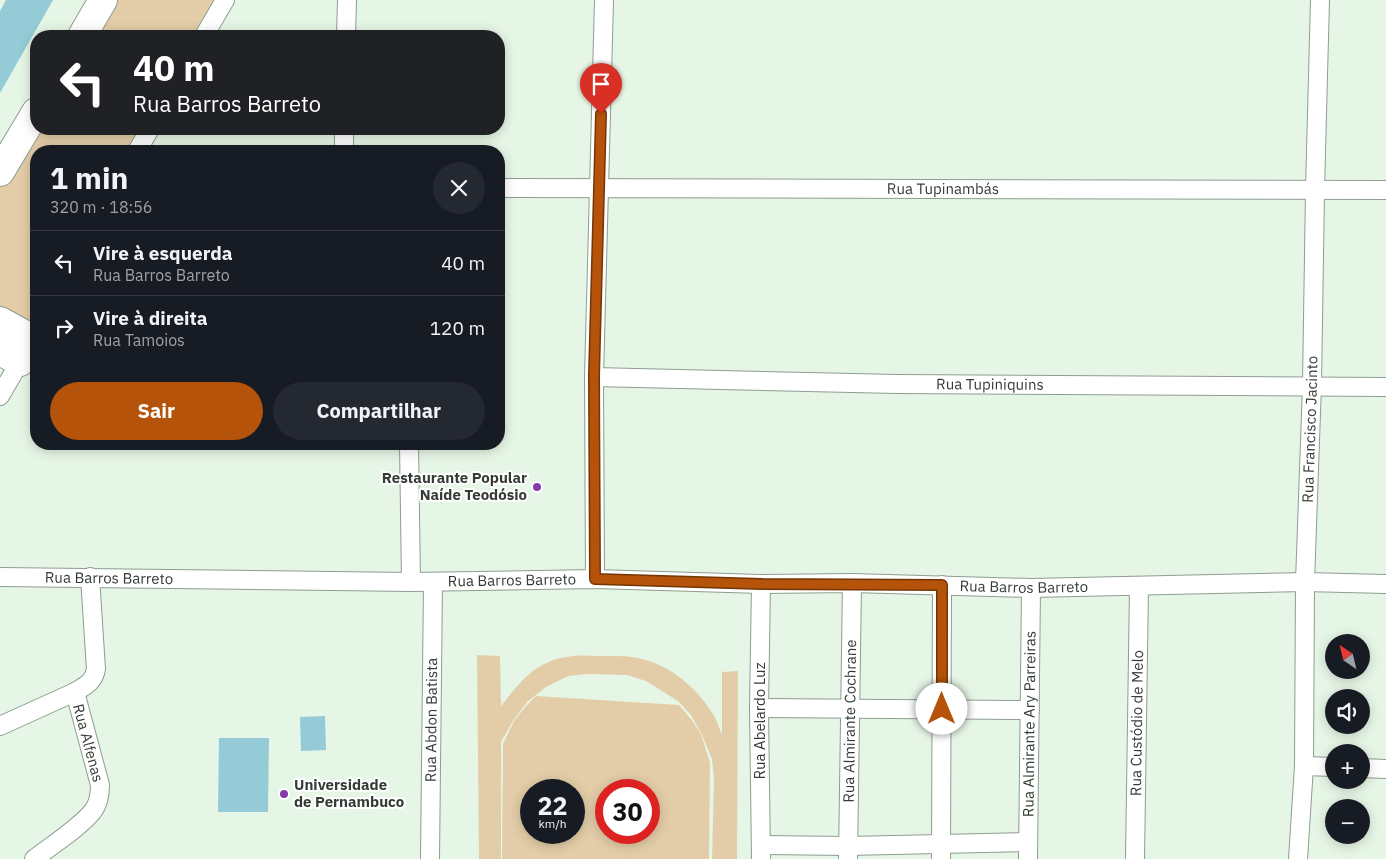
<!DOCTYPE html>
<html lang="pt">
<head>
<meta charset="utf-8">
<style>
  body { margin:0; font-family:"IBM Plex Sans",sans-serif; background:#242831; color:#f1f3f6; height:100vh; display:flex; flex-direction:column; font-size:19px; white-space:nowrap }
  * { box-sizing:border-box; margin:0 }
  p { font-size:16px; color:#9ea1a6 }
  .icon { flex:none; width:28px; height:28px; fill:none; stroke:currentColor; stroke-width:2; stroke-linecap:round; stroke-linejoin:round }
  .map { position:relative; flex:1; overflow:hidden }
  .drawer { position:absolute; left:30px; top:145px; width:475px; height:305px; display:flex; flex-direction:column; background:#171b24; border-radius:20px; box-shadow:0 2px 12px #0003 }
  .drawer>* { flex:none }
  .banner { position:absolute; left:30px; top:30px; width:475px; height:105px; border-radius:20px; box-shadow:0 2px 12px #0003; background:#202124; color:#fff; overflow:hidden }
  .needle { width:32px; rotate:325deg }
  .fabs { position:absolute; left:1325px; top:634px; display:grid; gap:10px }
  .fabs a { display:grid; place-items:center; width:45px; height:45px; border-radius:50%; background:#171b24; box-shadow:0 2px 12px #0003; font-size:25px }
  .speed { position:absolute; left:520px; top:779px; display:flex; gap:10px; font-size:25px; font-weight:700; text-align:center }
  .speed>* { display:grid; place-content:center; width:65px; height:65px; border-radius:50%; background:#171b24; box-shadow:0 2px 12px #0003; line-height:1 }
  .speed small { font-size:12px; font-weight:400 }
  .speed .limit { border:8px solid #d22; background:#fff; color:#111 }
  .pin { position:absolute; display:grid; place-items:center; width:42px; height:42px; color:#fff; margin:-51px -21px; border-radius:50% 50% 50% 0; rotate:-45deg; box-shadow:0 0 5px #0007 }
  .pin .icon { rotate:45deg }
  .me { position:absolute; width:55px; margin:-28px; rotate:0deg; stroke-linejoin:round; filter:drop-shadow(0 0 4px #0008) }
  .turn { display:flex; align-items:center; gap:18px; height:105px; padding:0 20px; font-size:22px }
  .turn .icon { width:65px; height:65px; stroke-width:2.5 }
  .turn b { display:block; font-size:35px; line-height:42px }
  .round { display:grid; place-items:center; flex:none; width:52px; height:52px; border-radius:26px; background:#242831 }
  .head { display:flex; align-items:center; justify-content:space-between; height:85px; padding:0 20px }
  h1 { font-size:30px; font-weight:800; line-height:38px }
  .cta { display:flex; gap:10px; margin-top:auto; padding:10px 20px }
  .cta a { flex:1; height:58px; border-radius:30px; background:#b45309; color:#fff; font-size:20px; font-weight:800; line-height:58px; text-align:center }
  .cta a+a { background:#242831; color:#f1f3f6 }
  ul { padding:0; list-style:none }
  li { display:flex; align-items:center; gap:15px; height:65px; padding:0 20px; border-top:1px solid #363941 }
  li div { flex:1 }
  li b { display:block; font-size:19px }
  li em { font-style:normal }
  .map>svg:first-child { display:block }
  .park { fill:#e3cda8; fill-rule:evenodd }
  .water { fill:#95cbd6 }
  .lines { fill:none; stroke-linecap:round; stroke-linejoin:round }
  .street-casing { stroke:#8e9d8f; stroke-width:20 }
  .highway-casing { stroke:#8e9d8f; stroke-width:30 }
  .street { stroke:#fff; stroke-width:18 }
  .highway { stroke:#fff; stroke-width:28 }
  .route-casing { stroke:#753606; stroke-width:12 }
  .route { stroke:#b45309; stroke-width:9 }
  .poi-dot { fill:#843bae; stroke:#fff; stroke-width:2 }
  .labels { text-anchor:middle; stroke-width:4; stroke-linejoin:round; paint-order:stroke }
  .street-label { font-size:15px; fill:#353c35; stroke:#fff }
  .poi-label { font-size:15px; font-weight:bold; fill:#353c35; stroke:#fff; text-anchor:end }
</style>
</head>
<body>
<div class="map">
<svg width="1386" height="859" viewBox="0 0 1386 859">
  <rect width="100%" height="100%" fill="#e6f6e6"/>
  <!-- park -->
  <path class="park" d="M 103,0 L 225,0 L 204,36 L 82,36 Z
    M 36,129 L 150,129 L 137,151 L 36,151 L 36,333 L 0,321 L 0,172 Z
    M 477,655 L 500,656 L 501,706 C 514,690 525,674 544,664 C 563,655 580,655 600,656 C 615,656 631,655 646,660 C 674,668 698,690 713,714 C 717,720 719,728 722,735 L 722,672 L 738,671 L 737,859 L 712,859 L 714,778 L 712,759 L 702,735 L 691,715 L 678,701 L 646,681 L 627,675 L 588,674 L 568,676 L 546,687 L 527,702 L 513,721 L 501,742 L 501,859 L 479,859 Z
    M 536,696 L 679,705 L 691,719 L 701,734 L 710,763 L 709,859 L 502,859 L 503,744 L 514,721 L 526,706 ZM 531,790 L 574,790 L 574,832 L 531,832 ZM 606,790 L 649,790 L 649,832 L 606,832 Z"/>
  <!-- water -->
  <path class="water" d="M 6,0 L 53,0 L 0,93 L 0,11 Z
    M 325,716 L 326,750 L 301,751 L 300,717 Z
    M 219,738 L 269,738 L 268,812 L 218,812 Z"/>
  <g class="lines">
    <!-- street casing -->
    <g class="street-casing">
      <g id="street">
        <path d="M 204,36 L 225,0"/>
        <path d="M 346,36 L 347,0"/>
        <path d="M 137,151 L 150,129"/>
        <path d="M 344,151 L 344,129"/>
        <path id="s1" d="M 499,188 L 1386,190"/>
        <path id="s2" d="M 594,377 L 897,384 L 1386,387"/>
        <path d="M 0,396 L 25,353"/>
        <path d="M 409,444 L 411,582"/>
        <path id="s3" d="M 0,577 L 411,582 L 595,579 L 761,584 L 852,583 L 1031,588 L 1305,582 L 1386,584"/>
        <path d="M 595,579 L 594,377 L 604,0"/>
        <path d="M 759,708 L 1030,710"/>
        <path d="M 0,726 L 75,692 C 85,686 94,682 96,669 L 90,577"/>
        <path d="M 1304,766 L 1334,767"/>
        <path d="M 1361,768 L 1386,769"/>
        <path d="M 761,845 L 848,846 L 1028,842"/>
        <path d="M 34,859 C 52,845 78,829 93,811 C 99,803 100,794 100,785 L 75,692"/>
        <path id="s4" d="M 430,859 L 433,582"/>
        <path d="M 761,859 L 759,708 L 761,584"/>
        <path id="s5" d="M 848,859 L 852,583"/>
        <path d="M 941,859 L 942,585"/>
        <path id="s6" d="M 1028,859 L 1031,588"/>
        <path id="s7" d="M 1135,859 L 1139,586"/>
        <path id="s8" d="M 1298,859 L 1304,766 L 1305,582 L 1312,385 L 1315,190 L 1320,0"/>
      </g>
    </g>
    <!-- highway casing -->
    <g class="highway-casing">
      <path id="highway" d="M 82,36 L 103,0
        M 0,172 L 36,112
        M 0,321 L 33,339
        M 0,351 L 20,362"/>
    </g>
    <!-- street -->
    <use href="#street" class="street"/>
    <!-- highway -->
    <use href="#highway" class="highway"/>
  </g>
  <g class="lines">
    <!-- route casing -->
    <g class="route-casing">
      <path id="route" d="M 601,114 L 594,376 L 595,579 L 762,584 L 942,585 L 942,709"/>
    </g>
    <!-- route -->
    <use href="#route" class="route"/>
  </g>
  <!-- markers -->
  <g class="poi-dot">
    <circle cx="537" cy="487" r="5"/>
    <circle cx="284" cy="794" r="5"/>
  </g>
  <g class="labels">
    <!-- street labels -->
    <g class="street-label">
      <text dy="5" stroke="none"><textPath href="#s1" startOffset="444">Rua Tupinambás</textPath></text>
      <text dy="5" stroke="none"><textPath href="#s2" startOffset="396">Rua Tupiniquins</textPath></text>
      <text dy="5" stroke="none"><textPath href="#s8" startOffset="430">Rua Francisco Jacinto</textPath></text>
      <text dy="5" stroke="none"><textPath href="#s3" startOffset="109">Rua Barros Barreto</textPath></text>
      <text dy="5" stroke="none"><textPath href="#s3" startOffset="512">Rua Barros Barreto</textPath></text>
      <text dy="5" stroke="none"><textPath href="#s3" startOffset="1024">Rua Barros Barreto</textPath></text>
      <text dy="5" stroke="none"><textPath href="#s4" startOffset="139">Rua Abdon Batista</textPath></text>
      <text transform="translate(760 721) rotate(-90)" y="5">Rua Abelardo Luz</text>
      <text dy="5" stroke="none"><textPath href="#s5" startOffset="138">Rua Almirante Cochrane</textPath></text>
      <text dy="5" stroke="none"><textPath href="#s7" startOffset="136">Rua Custódio de Melo</textPath></text>
      <text dy="5" stroke="none"><textPath href="#s6" startOffset="135">Rua Almirante Ary Parreiras</textPath></text>
      <text transform="translate(88 743) rotate(75)" y="5">Rua Alfenas</text>
    </g>
    <!-- poi labels -->
    <g class="poi-label">
      <text x="527" y="483">Restaurante Popular<tspan x="527" dy="17">Naíde Teodósio</tspan></text>
      <text x="294" y="790" text-anchor="start">Universidade<tspan x="294" dy="17">de Pernambuco</tspan></text>
    </g>
  </g>
</svg>
<div class="fabs">
<a><svg class="needle" viewBox="-14 -14 28 28"><path d="M0-13l5 13h-10z" fill="#e53935"/><path d="M0 13l5-13h-10z" fill="#9ea1a6"/></svg></a>
<a><svg class="icon" aria-label="sound" viewBox="0 0 24 24"><path d="M4 9h4l5-4v14l-5-4H4zM17 9q2 3 0 6"/></svg></a>
<a>+</a>
<a>−</a>
</div>
<div class="speed"><div>22<small>km/h</small></div><div class="limit">30</div></div>
<div class="pin" style="left:601px;top:114px;background:#d93025"><svg class="icon" aria-label="arrive" viewBox="0 0 24 24"><path d="M6 21V4h12l-3 4 3 4H6"/></svg></div>
<svg class="me" style="left:942px;top:709px" viewBox="-20 -20 40 40"><circle r="19" fill="#fff"/><path d="M0-13L10 11 0 6-10 11z" fill="#b45309"/></svg>
<div class="banner">
<div class="turn"><svg class="icon" aria-label="left" viewBox="0 0 24 24"><path d="M17 20v-9H6M10 6l-5 5 5 5"/></svg><div><b>40 m</b>Rua Barros Barreto</div></div>
</div>
<section class="drawer">
<div class="head"><div><h1>1 min</h1><p>320 m · 18:56</p></div><a class="round"><svg class="icon" aria-label="close" viewBox="0 0 24 24"><path d="M6 6l12 12M18 6L6 18"/></svg></a></div>
<ul>
<li><svg class="icon" aria-label="left" viewBox="0 0 24 24"><path d="M17 20v-9H6M10 6l-5 5 5 5"/></svg><div><b>Vire à esquerda</b><p>Rua Barros Barreto</p></div><em>40 m</em></li>
<li><svg class="icon" aria-label="right" viewBox="0 0 24 24"><path d="M7 20v-9h11M14 6l5 5-5 5"/></svg><div><b>Vire à direita</b><p>Rua Tamoios</p></div><em>120 m</em></li>
</ul>
<div class="cta"><a>Sair</a><a>Compartilhar</a></div>
</section>
</div>
</body>
</html>
